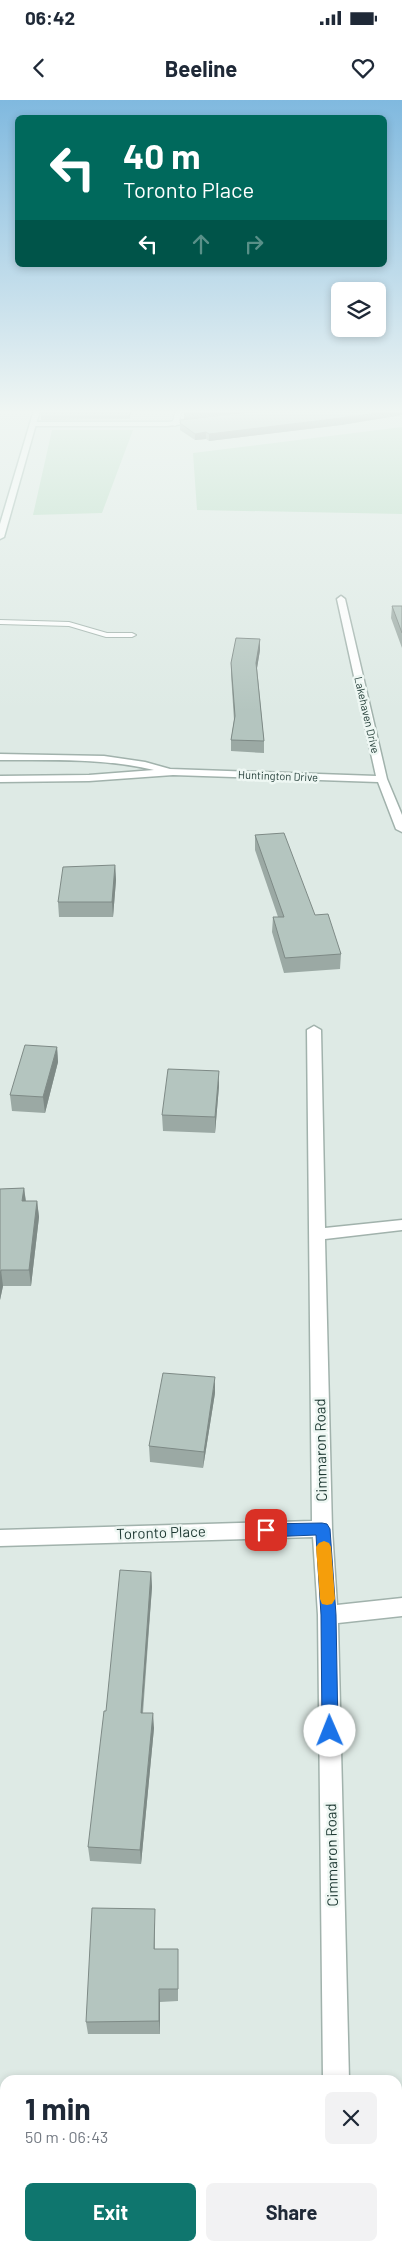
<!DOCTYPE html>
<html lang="en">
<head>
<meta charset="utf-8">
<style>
  body { margin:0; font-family:Barlow,sans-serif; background:#f2f2f3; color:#1f2937; height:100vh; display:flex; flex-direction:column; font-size:19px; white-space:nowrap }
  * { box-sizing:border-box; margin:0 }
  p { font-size:16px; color:#747a83 }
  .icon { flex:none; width:28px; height:28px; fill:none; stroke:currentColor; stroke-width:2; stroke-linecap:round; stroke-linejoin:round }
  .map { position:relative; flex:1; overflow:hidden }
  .panel { position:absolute; left:0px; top:1975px; width:402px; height:176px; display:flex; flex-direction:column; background:#fff; border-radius:15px 15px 0 0; box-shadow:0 2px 8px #0003 }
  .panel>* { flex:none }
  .top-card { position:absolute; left:15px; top:15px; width:372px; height:152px; border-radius:8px; box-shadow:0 2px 8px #0003; background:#00695c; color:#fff; overflow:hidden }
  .buttons { position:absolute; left:331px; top:182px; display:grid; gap:10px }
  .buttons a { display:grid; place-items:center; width:55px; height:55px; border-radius:8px; background:#fff; box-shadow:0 2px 8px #0003; font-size:25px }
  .pin { position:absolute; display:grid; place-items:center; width:42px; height:42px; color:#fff; margin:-21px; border-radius:10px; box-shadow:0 2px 8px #0006 }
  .me { position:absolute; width:55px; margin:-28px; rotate:359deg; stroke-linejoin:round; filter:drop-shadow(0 0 4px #0008) }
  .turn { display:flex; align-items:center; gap:18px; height:105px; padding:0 25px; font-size:22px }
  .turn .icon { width:65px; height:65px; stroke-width:2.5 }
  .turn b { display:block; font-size:35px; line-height:42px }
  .lanes { display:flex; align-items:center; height:48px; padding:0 25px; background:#0003; justify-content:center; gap:25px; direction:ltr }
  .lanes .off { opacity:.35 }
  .round { display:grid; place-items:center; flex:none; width:52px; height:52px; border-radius:8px; background:#f2f2f3 }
  .headline { display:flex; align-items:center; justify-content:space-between; height:85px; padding:0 25px }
  h1 { font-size:30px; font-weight:700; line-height:38px }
  .action { display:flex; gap:10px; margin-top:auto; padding:10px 25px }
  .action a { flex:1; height:58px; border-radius:8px; background:#0f766e; color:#fff; font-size:20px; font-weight:700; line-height:58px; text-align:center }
  .action a+a { background:#f2f2f3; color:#1f2937 }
  .status { display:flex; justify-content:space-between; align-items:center; height:35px; padding:0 25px; background:#fff; direction:ltr }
  .status svg { height:14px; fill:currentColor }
  header { display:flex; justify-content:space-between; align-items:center; height:65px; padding:0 25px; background:#fff; font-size:22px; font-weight:700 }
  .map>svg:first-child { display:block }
  .green { fill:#b6dcc3 }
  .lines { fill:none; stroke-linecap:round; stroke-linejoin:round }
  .service-casing { stroke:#a1b2ac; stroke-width:2 }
  .minor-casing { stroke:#a1b2ac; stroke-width:3 }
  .secondary-casing { stroke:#9db6ae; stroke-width:3 }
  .service { fill:#fff; fill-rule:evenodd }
  .minor { fill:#fff; fill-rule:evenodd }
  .secondary { fill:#fff; fill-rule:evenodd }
  .wall { fill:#9ba9a4 }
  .shaded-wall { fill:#7e8a86 }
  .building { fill:#b4c5bf; stroke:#7e8a86 }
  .route { fill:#1a73e8; stroke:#114b97 }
  .slow { fill:#f59e0b }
  .labels { text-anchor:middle; stroke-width:5; stroke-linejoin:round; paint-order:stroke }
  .far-street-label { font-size:11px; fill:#1f3a34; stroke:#eef7f3 }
  .near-street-label { font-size:15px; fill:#1f3a34; stroke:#eef7f3 }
</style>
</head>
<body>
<div class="status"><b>06:42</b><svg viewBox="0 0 49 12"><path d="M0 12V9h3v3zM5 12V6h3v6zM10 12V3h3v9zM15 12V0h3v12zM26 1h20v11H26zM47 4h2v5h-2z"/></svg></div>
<header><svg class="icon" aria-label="back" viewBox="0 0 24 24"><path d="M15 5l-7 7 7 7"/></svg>Beeline<svg class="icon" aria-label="heart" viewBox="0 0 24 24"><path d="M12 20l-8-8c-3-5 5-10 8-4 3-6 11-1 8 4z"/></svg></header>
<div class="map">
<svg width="402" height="2151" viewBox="0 0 402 2151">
  <rect width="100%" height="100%" fill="#deeae5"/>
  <!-- green -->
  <path class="green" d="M 402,327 L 402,414 L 197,410 L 193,353 Z
    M 52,330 L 133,330 L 102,413 L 33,415 Z"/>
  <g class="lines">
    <!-- service casing -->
    <g class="service-casing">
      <path id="service" d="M 176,310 L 182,310 L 178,324 L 175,326 L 172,324 Z
        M 0,520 L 69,522 L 107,533 L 132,533 L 136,535 L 132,537 L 106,537 L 69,526 L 0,524 Z"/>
    </g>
    <!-- minor casing -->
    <g class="minor-casing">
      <path id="minor" d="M 199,319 L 201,322 L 167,326 L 33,326 L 30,324 L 33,322 L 167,322 Z
        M 341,496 L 345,499 L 387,679 L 402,715 L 402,732 L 396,729 L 378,682 L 173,675 L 89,681 L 0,682 L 0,676 L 89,675 L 154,670 C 104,658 51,660 0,660 L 0,654 L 104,656 L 145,662 L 170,669 L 376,676 L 337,499 Z
        M 314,926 L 321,930 L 325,1128 L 402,1120 L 402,1130 L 325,1139 L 332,1429 L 337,1505 L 402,1498 L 402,1516 L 338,1523 L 349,1980 L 323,1980 L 318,1515 L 313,1437 L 0,1446 L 0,1430 L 312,1421 L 307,930 Z
        M 325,2146 L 353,2146 L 353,2151 L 325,2151 Z"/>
    </g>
    <!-- secondary casing -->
    <g class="secondary-casing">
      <path id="secondary" d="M 34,310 L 40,310 L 4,437 L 0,439 L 0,424 Z"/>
    </g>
    <!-- service -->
    <use href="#service" class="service"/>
    <!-- minor -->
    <use href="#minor" class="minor"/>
    <!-- secondary -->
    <use href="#secondary" class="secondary"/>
  </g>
  <!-- wall -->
  <path class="wall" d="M 48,310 L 132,310 L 129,319 L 41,320 L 41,313 Z
    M 185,310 L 402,310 L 402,315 L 341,325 L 209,341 L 206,339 L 195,340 L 180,330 L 180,323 L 181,320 L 251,312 L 184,319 L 184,313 Z
    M 392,506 L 402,506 L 402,548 L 391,518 Z
    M 260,539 L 260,550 L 257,568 L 264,641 L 264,653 L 231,651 L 231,640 L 234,620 L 231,574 L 231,563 Z
    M 255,735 L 315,815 L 341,854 L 340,869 L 284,873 L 272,832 L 273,817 L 278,817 L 255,750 Z
    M 115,765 L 116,780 L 113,817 L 59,817 L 58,802 Z
    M 57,947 L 58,962 L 45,1013 L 12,1011 L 10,995 Z
    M 219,986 L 215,1033 L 163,1031 L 162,1015 Z
    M 24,1088 L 26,1101 L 37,1101 L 39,1117 L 31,1186 L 3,1186 L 0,1200 L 0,1089 Z
    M 215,1293 L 203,1368 L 150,1362 L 149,1346 Z
    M 151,1472 L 152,1487 L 143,1613 L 154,1628 L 141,1764 L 90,1761 L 88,1747 Z
    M 155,1823 L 155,1849 L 178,1862 L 178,1901 L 160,1902 L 160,1934 L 88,1934 L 86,1922 Z"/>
  <!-- shaded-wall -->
  <path class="shaded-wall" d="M 130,310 L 132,310 L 129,319 L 129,313 Z
    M 210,310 L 268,310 L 184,319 L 184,313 Z
    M 398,310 L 402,310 L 402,315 L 341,325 L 209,341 L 209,334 Z
    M 206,332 L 206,339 L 195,340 L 195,334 Z
    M 260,539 L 260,550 L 256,574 L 256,563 Z
    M 115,765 L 116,780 L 113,817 L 112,802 Z
    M 57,947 L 58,962 L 45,1013 L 43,997 Z
    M 219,971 L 219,986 L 215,1033 L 215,1017 Z
    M 24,1088 L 26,1104 L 22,1101 Z
    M 37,1101 L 39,1117 L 31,1186 L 29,1170 Z
    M 1,1170 L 3,1186 L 0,1200 L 0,1175 Z
    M 215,1277 L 215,1293 L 203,1368 L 204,1352 Z
    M 151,1472 L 152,1487 L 141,1628 L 141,1613 Z
    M 153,1613 L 154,1628 L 141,1764 L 140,1750 Z
    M 159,1889 L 160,1902 L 160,1934 L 159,1921 Z"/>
  <!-- building -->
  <path class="building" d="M 48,310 L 130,310 L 129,313 L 41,313 Z
    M 185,310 L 210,310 L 184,313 Z
    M 266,310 L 398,310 L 341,318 L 209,334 L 206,332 L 195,334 L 180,323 L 181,320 Z
    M 392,506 L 402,506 L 402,533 Z
    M 236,538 L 260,539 L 256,563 L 264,641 L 231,640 L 235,616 L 231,563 Z
    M 284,733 L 315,815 L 328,814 L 341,854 L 285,858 L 273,817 L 284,817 L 255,735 Z
    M 115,765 L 112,802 L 58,802 L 63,767 Z
    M 25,945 L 57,947 L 43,997 L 10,995 Z
    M 168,969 L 219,971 L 215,1017 L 162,1015 Z
    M 24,1088 L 22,1101 L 37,1101 L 29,1170 L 1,1170 L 0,1175 L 0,1089 Z
    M 163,1273 L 215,1277 L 204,1352 L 149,1346 Z
    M 120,1470 L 151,1472 L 141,1613 L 153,1613 L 140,1750 L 88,1747 L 104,1611 L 106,1611 Z
    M 92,1808 L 155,1809 L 154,1849 L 178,1849 L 178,1889 L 159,1889 L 159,1921 L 86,1922 Z
    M 50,2146 L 126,2151 L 50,2151 Z"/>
  <!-- sky -->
  <linearGradient id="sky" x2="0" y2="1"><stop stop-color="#80b9df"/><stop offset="0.51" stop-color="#f0f6f3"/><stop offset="1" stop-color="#f0f6f3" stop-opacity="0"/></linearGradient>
  <rect width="402" height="611" fill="url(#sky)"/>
  <!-- route -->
  <path class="route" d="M 322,1423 L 327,1424 L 330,1429 L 336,1515 L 338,1631 L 336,1637 L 330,1639 L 324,1637 L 322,1631 L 321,1515 L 316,1435 L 266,1437 L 260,1435 L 258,1430 L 260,1426 L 266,1424 Z"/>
  <!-- slow -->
  <path class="slow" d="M 324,1441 L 329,1443 L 331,1447 L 335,1499 L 332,1504 L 327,1505 L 322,1504 L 320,1499 L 316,1447 L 319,1443 Z"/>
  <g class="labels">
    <!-- far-street labels -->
    <g class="far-street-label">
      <text transform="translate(367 615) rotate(77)" y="4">Lakehaven Drive</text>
      <text transform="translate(278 676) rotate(2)" y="4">Huntington Drive</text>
    </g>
    <!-- near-street labels -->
    <g class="near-street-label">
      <text transform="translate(321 1350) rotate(-91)" y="5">Cimmaron Road</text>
      <text transform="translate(161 1433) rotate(-2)" y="5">Toronto Place</text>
      <text transform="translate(332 1755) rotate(-91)" y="5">Cimmaron Road</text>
    </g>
  </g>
</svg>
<div class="buttons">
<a><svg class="icon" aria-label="layers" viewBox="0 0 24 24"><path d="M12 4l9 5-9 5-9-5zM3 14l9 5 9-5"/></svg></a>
</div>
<div class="pin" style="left:266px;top:1430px;background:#d93025"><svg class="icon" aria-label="arrive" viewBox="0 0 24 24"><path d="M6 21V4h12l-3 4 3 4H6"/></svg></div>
<svg class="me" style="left:330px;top:1631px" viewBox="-20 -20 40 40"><circle r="19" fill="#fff"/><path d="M0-13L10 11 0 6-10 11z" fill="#1a73e8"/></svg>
<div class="top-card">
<div class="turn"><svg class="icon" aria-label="left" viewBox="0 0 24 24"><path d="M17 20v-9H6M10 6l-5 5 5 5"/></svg><div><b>40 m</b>Toronto Place</div></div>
<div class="lanes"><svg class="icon" aria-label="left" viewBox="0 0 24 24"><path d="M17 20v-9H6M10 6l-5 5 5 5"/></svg><svg class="icon off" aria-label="ahead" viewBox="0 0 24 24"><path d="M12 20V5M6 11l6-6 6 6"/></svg><svg class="icon off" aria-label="right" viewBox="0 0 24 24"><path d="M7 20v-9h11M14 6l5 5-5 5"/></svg></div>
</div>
<section class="panel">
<div class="headline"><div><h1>1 min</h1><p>50 m · 06:43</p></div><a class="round"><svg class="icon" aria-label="close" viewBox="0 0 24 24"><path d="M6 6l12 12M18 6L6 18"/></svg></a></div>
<div class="action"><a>Exit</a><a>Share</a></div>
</section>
</div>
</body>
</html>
